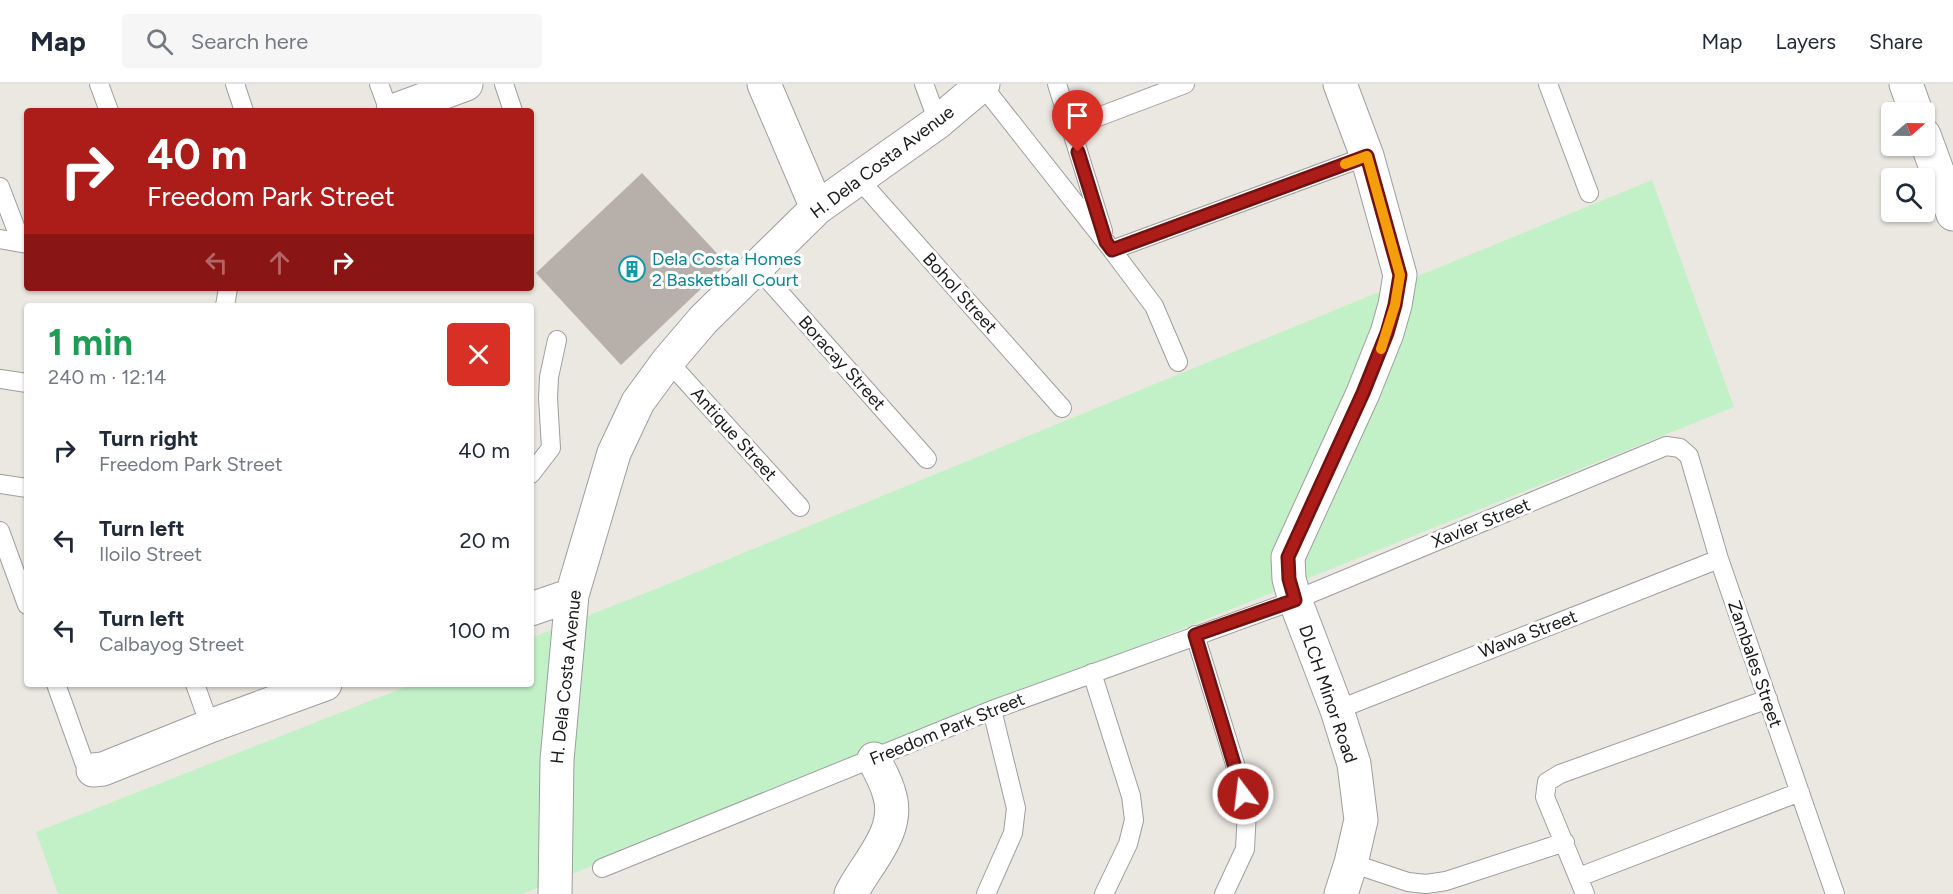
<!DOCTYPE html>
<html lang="en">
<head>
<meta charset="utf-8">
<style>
  body { margin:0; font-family:Figtree,sans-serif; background:#f6f6f7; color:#1f2937; height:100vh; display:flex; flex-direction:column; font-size:22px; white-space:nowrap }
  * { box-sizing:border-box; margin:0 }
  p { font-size:20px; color:#747a83 }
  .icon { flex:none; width:33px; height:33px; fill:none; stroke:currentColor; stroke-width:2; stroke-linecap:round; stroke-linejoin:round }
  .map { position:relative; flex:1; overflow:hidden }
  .drawer { position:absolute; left:24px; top:219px; width:510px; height:384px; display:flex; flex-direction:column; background:#fff; border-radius:6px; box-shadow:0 2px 4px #0004 }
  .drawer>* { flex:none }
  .banner { position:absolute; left:24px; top:24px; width:510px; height:183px; border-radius:6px; box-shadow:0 2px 4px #0004; background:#ac1c19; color:#fff; overflow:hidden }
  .needle { width:39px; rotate:70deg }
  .fabs { position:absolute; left:1881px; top:18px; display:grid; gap:12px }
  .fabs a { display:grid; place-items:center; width:54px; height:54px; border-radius:6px; background:#fff; box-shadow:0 2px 4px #0004; font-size:30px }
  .pin { position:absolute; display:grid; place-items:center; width:51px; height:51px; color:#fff; margin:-62px -26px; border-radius:50% 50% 50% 0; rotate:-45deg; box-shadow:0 0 6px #0007 }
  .pin .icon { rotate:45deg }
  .me { position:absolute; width:66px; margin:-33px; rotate:345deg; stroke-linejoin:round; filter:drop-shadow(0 0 4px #0008) }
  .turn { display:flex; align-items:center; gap:21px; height:126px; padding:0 24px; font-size:27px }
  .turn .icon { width:78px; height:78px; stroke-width:2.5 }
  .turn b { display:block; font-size:42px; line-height:51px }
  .lanes { display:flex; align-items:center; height:57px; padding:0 24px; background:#0003; justify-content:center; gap:30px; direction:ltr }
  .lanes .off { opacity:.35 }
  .round { display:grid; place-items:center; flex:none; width:63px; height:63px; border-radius:6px; background:#f6f6f7 }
  .head { display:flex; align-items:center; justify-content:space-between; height:102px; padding:0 24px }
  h1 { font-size:36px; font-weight:700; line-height:45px; color:#1e9e55 }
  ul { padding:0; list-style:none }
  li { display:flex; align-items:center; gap:18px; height:90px; padding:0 24px }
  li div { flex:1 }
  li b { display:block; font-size:22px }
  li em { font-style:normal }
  header { display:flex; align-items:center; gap:36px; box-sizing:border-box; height:84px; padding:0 30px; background:#fff; border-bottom:2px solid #e0e1e3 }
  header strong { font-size:28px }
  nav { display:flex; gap:33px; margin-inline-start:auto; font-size:21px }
  .search { width:420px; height:54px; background:#f6f6f7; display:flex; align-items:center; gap:15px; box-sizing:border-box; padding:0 21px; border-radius:6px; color:#747a83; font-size:22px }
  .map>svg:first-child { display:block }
  .park { fill:#c2f1c7 }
  .building { fill:#b7b0aa }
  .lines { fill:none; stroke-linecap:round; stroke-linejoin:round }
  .service-casing { stroke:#9e9e9e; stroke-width:20 }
  .minor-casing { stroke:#9e9e9e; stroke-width:35 }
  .tertiary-casing { stroke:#9e9e9e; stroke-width:35 }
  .service { stroke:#fff; stroke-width:18 }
  .minor { stroke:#fff; stroke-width:33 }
  .tertiary { stroke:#fff; stroke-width:33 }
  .route-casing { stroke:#701210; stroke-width:15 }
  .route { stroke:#ac1c19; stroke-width:10 }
  .slow { stroke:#f59e0b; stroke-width:10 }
  .labels { text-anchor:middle; stroke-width:6; stroke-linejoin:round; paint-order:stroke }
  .street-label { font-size:18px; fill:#1a1a1a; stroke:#fff }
  .culture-label { font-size:18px; fill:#0d838f; stroke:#fff; text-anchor:start }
</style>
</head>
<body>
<header>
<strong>Map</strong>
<div class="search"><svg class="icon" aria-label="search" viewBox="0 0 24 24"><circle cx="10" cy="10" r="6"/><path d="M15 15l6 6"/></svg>Search here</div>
<nav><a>Map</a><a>Layers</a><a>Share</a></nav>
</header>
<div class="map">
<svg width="1953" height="810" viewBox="0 0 1953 810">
  <rect width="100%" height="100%" fill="#ebe8e1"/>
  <!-- park -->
  <path class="park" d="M 1652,96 L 1734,323 L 522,810 L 58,810 L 36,748 L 413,600 L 531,600 L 531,554 L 658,504 Z"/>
  <!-- building -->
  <path class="building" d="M 642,89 L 727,180 L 621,281 L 536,189 Z"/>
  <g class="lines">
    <!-- service casing -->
    <g class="service-casing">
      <path id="service" d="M 99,0 L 109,27
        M 235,0 L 244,27
        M 379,0 L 389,27
        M 504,0 L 513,27
        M 924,0 L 938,38
        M 1057,0 L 1103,147
        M 1548,0 L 1589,109
        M 982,1 L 1112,166 L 1154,222 L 1178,278
        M 1098,33 L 1185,0
        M 857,93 L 1062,324
        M 0,103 L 21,158
        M 0,155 L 27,160
        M 1112,166 L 1367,72
        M 756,182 L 927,375
        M 225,222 L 228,204
        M 668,277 L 800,423
        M 0,295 L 27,299
        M 531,390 L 551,364 L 548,314 L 549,293 L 557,256
        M 0,400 L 27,404
        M 0,447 L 27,521
        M 1195,551 L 1239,693 L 1247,727 L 1245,765 L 1224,810
        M 1092,589 L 1131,712 L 1134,736 L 1128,760 L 1104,810
        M 56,600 L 84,678 L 93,686
        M 195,600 L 210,642
        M 1337,626 L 1719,475
        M 1351,779 L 1408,798 L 1426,800 L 1446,797 L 1565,758
        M 602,784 L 992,626 L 1295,516 L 1666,362 L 1680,364 L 1689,372 L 1719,475 L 1835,810
        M 1579,793 L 1800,708
        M 986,810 L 1013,749 L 1016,724 L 992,626
        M 1585,810 L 1545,713 L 1547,698 L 1560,690 L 1768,615"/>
    </g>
    <!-- minor casing -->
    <g class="minor-casing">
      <path id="minor" d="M 764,0 L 817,124
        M 1340,0 L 1367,72 L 1400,191 L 1395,221 L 1387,249 L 1363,309 L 1288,473 L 1289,495 L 1295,516 L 1337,626 L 1354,680 L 1361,736 L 1351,779 L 1341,810
        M 393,27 L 466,0
        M 531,525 L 572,511
        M 93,686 L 103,685 L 210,642 L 325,600
        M 555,810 L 557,676 L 572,511 L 614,369 L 638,318 L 668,277 L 703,236 L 817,124 L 938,38 L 983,0
        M 851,810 C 866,779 902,747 889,709 C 886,697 879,686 874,675"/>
    </g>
    <!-- tertiary casing -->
    <g class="tertiary-casing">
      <path id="tertiary" d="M 1906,0 L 1916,28
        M 1924,51 L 1953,130"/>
    </g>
    <!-- service -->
    <use href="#service" class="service"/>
    <!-- minor -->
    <use href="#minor" class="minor"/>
    <!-- tertiary -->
    <use href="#tertiary" class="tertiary"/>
  </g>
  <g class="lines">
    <!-- route casing -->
    <g class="route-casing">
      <path id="route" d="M 1078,68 L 1106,158 L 1112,166 L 1367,72 L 1400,191 L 1395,221 L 1387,249 L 1363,309 L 1288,473 L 1289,495 L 1295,516 L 1195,551 L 1243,710"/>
    </g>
    <!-- route -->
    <use href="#route" class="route"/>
    <!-- slow -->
    <path class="slow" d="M 1345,80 L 1367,72 L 1400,191 L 1395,221 L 1381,265"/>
  </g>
  <!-- icons -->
  <defs>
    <g id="building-ring" transform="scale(1.35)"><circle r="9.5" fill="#fff" stroke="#0f9aa8" stroke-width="1.5"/><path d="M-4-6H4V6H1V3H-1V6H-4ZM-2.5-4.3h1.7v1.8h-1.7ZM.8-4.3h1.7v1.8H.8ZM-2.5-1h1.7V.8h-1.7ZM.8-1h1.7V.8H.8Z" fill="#0f9aa8"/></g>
  </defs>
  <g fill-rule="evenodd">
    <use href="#building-ring" x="632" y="185"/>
  </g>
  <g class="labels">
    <!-- street labels -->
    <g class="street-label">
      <text transform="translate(882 78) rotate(-37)" y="6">H. Dela Costa Avenue</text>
      <text transform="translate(960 209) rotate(48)" y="6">Bohol Street</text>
      <text transform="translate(842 279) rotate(48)" y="6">Boracay Street</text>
      <text transform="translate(734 350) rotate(48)" y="6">Antique Street</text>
      <text transform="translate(1481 439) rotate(-22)" y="6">Xavier Street</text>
      <text transform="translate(1528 550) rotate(-21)" y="6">Wawa Street</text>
      <text transform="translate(1755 580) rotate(71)" y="6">Zambales Street</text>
      <text transform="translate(566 593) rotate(-84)" y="6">H. Dela Costa Avenue</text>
      <text transform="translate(1328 610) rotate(71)" y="6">DLCH Minor Road</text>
      <text transform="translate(947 645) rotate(-22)" y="6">Freedom Park Street</text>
    </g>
    <!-- culture labels -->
    <g class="culture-label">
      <text x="652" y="181">Dela Costa Homes<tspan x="652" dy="21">2 Basketball Court</tspan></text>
    </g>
  </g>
</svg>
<div class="fabs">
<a><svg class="needle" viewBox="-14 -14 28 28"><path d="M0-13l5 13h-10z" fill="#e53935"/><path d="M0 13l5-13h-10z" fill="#747a83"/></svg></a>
<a><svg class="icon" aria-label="search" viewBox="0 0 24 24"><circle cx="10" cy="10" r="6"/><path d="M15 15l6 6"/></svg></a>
</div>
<div class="pin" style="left:1078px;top:68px;background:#d93025"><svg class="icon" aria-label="arrive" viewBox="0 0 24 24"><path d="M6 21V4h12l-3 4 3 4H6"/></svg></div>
<svg class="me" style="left:1243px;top:710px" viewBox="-20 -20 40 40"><circle r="17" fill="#ac1c19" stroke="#fff" stroke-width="3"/><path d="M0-11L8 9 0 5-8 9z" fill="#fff"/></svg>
<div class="banner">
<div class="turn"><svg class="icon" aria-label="right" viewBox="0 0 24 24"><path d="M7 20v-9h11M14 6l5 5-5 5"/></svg><div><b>40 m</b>Freedom Park Street</div></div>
<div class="lanes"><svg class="icon off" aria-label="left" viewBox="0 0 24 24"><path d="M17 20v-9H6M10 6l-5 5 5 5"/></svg><svg class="icon off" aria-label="ahead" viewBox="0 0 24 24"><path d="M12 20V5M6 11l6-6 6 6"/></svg><svg class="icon" aria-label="right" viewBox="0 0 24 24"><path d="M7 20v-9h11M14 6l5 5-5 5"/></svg></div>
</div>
<section class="drawer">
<div class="head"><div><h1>1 min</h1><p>240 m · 12:14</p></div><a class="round" style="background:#d93025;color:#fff"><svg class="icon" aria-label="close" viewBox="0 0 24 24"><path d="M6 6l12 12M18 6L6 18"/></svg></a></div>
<ul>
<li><svg class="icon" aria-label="right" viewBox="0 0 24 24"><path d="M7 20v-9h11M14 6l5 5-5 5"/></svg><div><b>Turn right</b><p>Freedom Park Street</p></div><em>40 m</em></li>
<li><svg class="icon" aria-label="left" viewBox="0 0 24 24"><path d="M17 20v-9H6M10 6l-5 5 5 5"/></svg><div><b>Turn left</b><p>Iloilo Street</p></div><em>20 m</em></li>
<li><svg class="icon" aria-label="left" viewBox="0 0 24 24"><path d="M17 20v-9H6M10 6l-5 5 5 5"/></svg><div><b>Turn left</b><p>Calbayog Street</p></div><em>100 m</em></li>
</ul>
</section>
</div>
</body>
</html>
